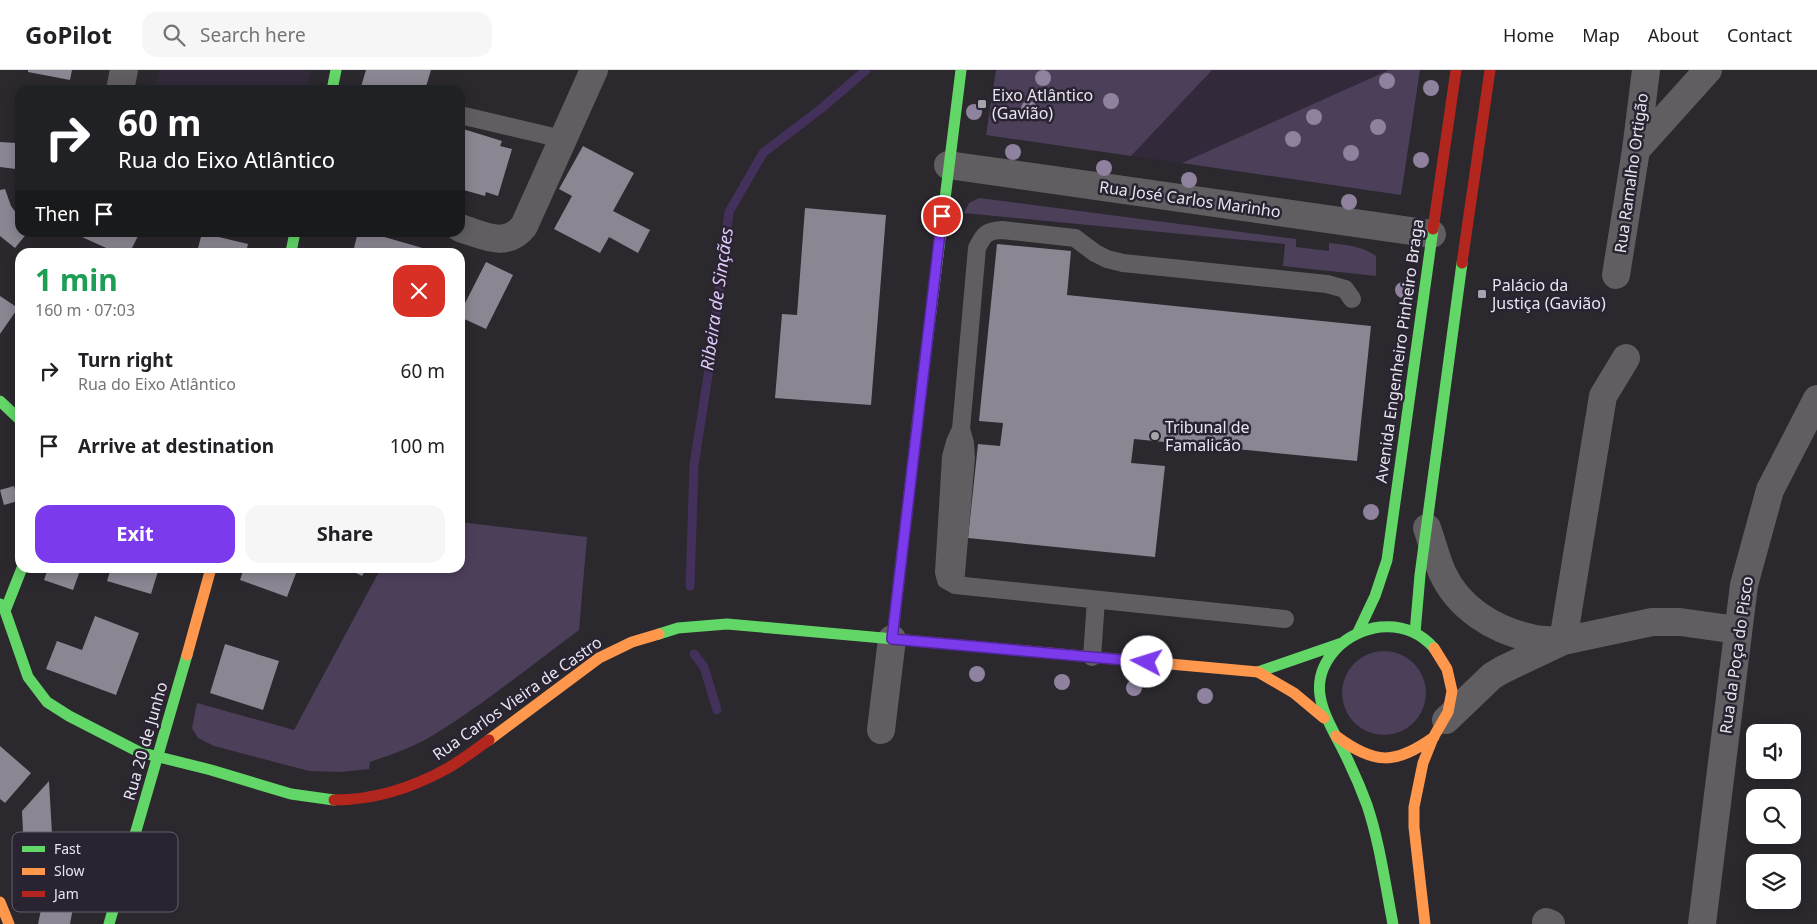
<!DOCTYPE html>
<html lang="en">
<head>
<meta charset="utf-8">
<style>
  body { margin:0; font-family:"Noto Sans",sans-serif; background:#f6f6f6; color:#202124; height:100vh; display:flex; flex-direction:column; font-size:19px; white-space:nowrap }
  * { box-sizing:border-box; margin:0 }
  p { font-size:16px; color:#757577 }
  .icon { flex:none; width:28px; height:28px; fill:none; stroke:currentColor; stroke-width:2; stroke-linecap:round; stroke-linejoin:round }
  .map { position:relative; flex:1; overflow:hidden }
  .drawer { position:absolute; left:15px; top:178px; width:450px; height:325px; display:flex; flex-direction:column; background:#fff; border-radius:15px; box-shadow:0 2px 12px #0003 }
  .drawer>* { flex:none }
  .banner { position:absolute; left:15px; top:15px; width:450px; height:152px; border-radius:15px; box-shadow:0 2px 12px #0003; background:#202124; color:#fff; overflow:hidden }
  .fabs { position:absolute; left:1746px; top:654px; display:grid; gap:10px }
  .fabs a { display:grid; place-items:center; width:55px; height:55px; border-radius:10px; background:#fff; box-shadow:0 2px 12px #0003; font-size:25px }
  .pin { position:absolute; display:grid; place-items:center; width:42px; height:42px; color:#fff; margin:-21px; border:2px solid #fff; border-radius:50%; box-shadow:0 1px 5px #0007 }
  .me { position:absolute; width:55px; margin:-28px; rotate:275deg; stroke-linejoin:round; filter:drop-shadow(0 0 4px #0008) }
  .turn { display:flex; align-items:center; gap:18px; height:105px; padding:0 20px; font-size:22px }
  .turn .icon { width:65px; height:65px; stroke-width:2.5 }
  .turn b { display:block; font-size:35px; line-height:42px }
  .then { display:flex; align-items:center; height:48px; padding:0 20px; background:#0003; gap:10px; font-size:19px }
  .round { display:grid; place-items:center; flex:none; width:52px; height:52px; border-radius:15px; background:#f6f6f6 }
  .overview { display:flex; align-items:center; justify-content:space-between; height:85px; padding:0 20px }
  h1 { font-size:30px; font-weight:700; line-height:38px; color:#1e9e55 }
  .primary-button { display:flex; gap:10px; margin-top:auto; padding:10px 20px }
  .primary-button a { flex:1; height:58px; border-radius:15px; background:#7c3aed; color:#fff; font-size:20px; font-weight:700; line-height:58px; text-align:center }
  .primary-button a+a { background:#f6f6f6; color:#202124 }
  ul { padding:0; list-style:none }
  li { display:flex; align-items:center; gap:15px; height:75px; padding:0 20px }
  li div { flex:1 }
  li b { display:block; font-size:19px }
  li em { font-style:normal }
  header { display:flex; align-items:center; gap:30px; box-sizing:border-box; height:70px; padding:0 25px; background:#fff; border-bottom:1px solid #e0e0e0 }
  header strong { font-size:24px }
  nav { display:flex; gap:28px; margin-inline-start:auto; font-size:18px }
  .search { width:350px; height:45px; background:#f6f6f6; display:flex; align-items:center; gap:12px; box-sizing:border-box; padding:0 18px; border-radius:15px; color:#757577; font-size:19px }
  .map>svg:first-child { display:block }
  .built { fill:#322a3b }
  .green { fill:#4c3f5a }
  .lines { fill:none; stroke-linecap:round; stroke-linejoin:round }
  .stream { stroke:#44315b; stroke-width:9 }
  .building { fill:#8b8692 }
  .lane { stroke:#605e61; stroke-width:18 }
  .street { stroke:#605e61; stroke-width:28 }
  .fast { stroke:#63d668; stroke-width:11 }
  .slow { stroke:#ff974d; stroke-width:11 }
  .jam { stroke:#b3261e; stroke-width:11 }
  .tree { fill:#8e829e }
  .route-casing { stroke:#51269a; stroke-width:12 }
  .route { stroke:#7c3aed; stroke-width:9 }
  .poi-dot { fill:#a6a3ab; stroke:#2a2432; stroke-width:2 }
  .labels { text-anchor:middle; stroke-width:5; stroke-linejoin:round; paint-order:stroke }
  .poi-label { font-size:16px; fill:#e9e5ee; stroke:#2a2432; text-anchor:start }
  .street-label { font-size:16px; fill:#e9e5ee; stroke:#2a2432 }
  .water-label { font-size:18px; font-style:italic; fill:#dcc9f6; stroke:#2a2432 }
  .key { fill:#2a2432; stroke:#635e6a; stroke-width:1 }
  .key-label { font-size:14px; fill:#e9e5ee }
</style>
</head>
<body>
<header>
<strong>GoPilot</strong>
<div class="search"><svg class="icon" aria-label="search" viewBox="0 0 24 24"><circle cx="10" cy="10" r="6"/><path d="M15 15l6 6"/></svg>Search here</div>
<nav><a>Home</a><a>Map</a><a>About</a><a>Contact</a></nav>
</header>
<div class="map">
<svg width="1817" height="854" viewBox="0 0 1817 854">
  <rect width="100%" height="100%" fill="#2b282e"/>
  <!-- built -->
  <path class="built" d="M 160,0 L 311,0 L 306,20 L 155,20 Z
    M 996,0 L 1420,0 L 1401,125 L 986,65 Z"/>
  <!-- green -->
  <path class="green" d="M 996,0 L 1212,0 L 1131,86 L 986,65 Z
    M 1389,0 L 1420,0 L 1401,125 L 1182,93 Z
    M 979,128 L 1296,169 L 1296,177 L 1329,181 L 1329,173 C 1346,175 1363,176 1376,186 L 1376,206 L 1283,196 L 1285,174 L 964,143 L 969,133 Z
    M 460,452 L 587,467 L 579,560 C 530,596 482,636 430,667 C 411,678 390,685 370,692 L 369,699 L 340,702 L 309,701 L 214,676 L 198,668 L 192,658 L 197,633 L 294,660 L 381,498 L 460,498 Z
    M1342 623a42 42 0 1 1 84 0a42 42 0 1 1-84 0Z"/>
  <g class="lines">
    <!-- stream -->
    <path class="stream" d="M 690,516 L 694,395 L 709,299 L 729,142 L 763,83 L 822,38 L 866,0
      M 694,584 L 704,597 L 717,640"/>
  </g>
  <!-- building -->
  <path class="building" d="M 28,0 L 72,0 L 70,10 L 28,2 Z
    M 366,0 L 431,0 L 425,20 L 360,20 Z
    M 19,48 L 20,48 L 20,105 L 15,105 L 16,99 L 0,97 L 0,72 L 16,73 Z
    M 460,58 L 502,71 L 500,76 L 512,79 L 498,126 L 486,122 L 485,126 L 460,119 Z
    M 583,76 L 634,103 L 613,141 L 650,160 L 638,183 L 609,167 L 600,183 L 554,159 L 572,126 L 559,119 Z
    M 5,119 L 11,136 L 20,148 L 20,162 L 28,162 L 15,178 L 0,166 L 0,120 Z
    M 805,138 L 886,145 L 871,335 L 775,328 L 782,244 L 797,245 Z
    M 71,162 L 140,162 L 130,182 L 115,182 Z
    M 358,162 L 367,162 L 426,179 L 425,182 L 353,182 Z
    M 202,163 L 248,174 L 246,182 L 197,182 Z
    M 997,174 L 1071,181 L 1067,225 L 1371,256 L 1357,391 L 1134,369 L 1131,393 L 1165,396 L 1155,487 L 968,468 L 978,374 L 1000,376 L 1003,353 L 979,351 Z
    M 486,192 L 513,205 L 486,259 L 460,247 L 460,243 Z
    M 0,226 L 18,238 L 0,264 Z
    M 14,416 L 18,431 L 4,435 L 0,420 Z
    M 48,498 L 81,498 L 73,520 L 44,510 Z
    M 111,498 L 159,498 L 151,524 L 107,511 Z
    M 244,498 L 298,498 L 287,527 L 240,510 Z
    M 346,498 L 367,498 L 362,506 Z
    M 95,546 L 139,563 L 116,625 L 46,599 L 57,571 L 82,580 Z
    M 225,574 L 279,591 L 263,640 L 210,623 Z
    M 0,676 L 31,703 L 5,733 L 0,729 Z
    M 49,711 L 54,799 L 25,805 L 22,741 Z
    M 44,826 L 74,833 L 70,854 L 38,854 Z"/>
  <g class="lines">
    <!-- lane -->
    <path class="lane" d="M 460,45 L 562,69
      M 961,359 L 955,372 L 951,387 L 944,502 L 946,510 L 955,515 L 966,388 L 965,373 L 961,359 L 977,178 C 984,164 986,161 1002,160 L 1075,168 L 1095,183 L 1107,189 L 1123,193 L 1327,214 L 1345,219 L 1352,229
      M 955,515 L 1285,549
      M 1092,587 L 1096,530"/>
    <!-- street -->
    <path class="street" d="M 120,20 L 124,0
      M 1636,80 L 1708,0
      M 948,95 L 1432,164
      M 460,158 C 483,165 506,179 524,156 L 594,0
      M 1616,205 L 1636,80 L 1646,0
      M 1427,458 C 1432,472 1436,488 1442,502 C 1458,538 1494,560 1531,568 C 1541,571 1552,570 1562,571
      M 1563,571 L 1603,326 L 1626,288
      M 1446,650 L 1492,606 L 1502,600 L 1563,571 L 1652,552 L 1680,552 L 1737,560
      M 881,660 L 892,569
      M 1546,852 L 1551,854
      M 1702,854 L 1744,515 L 1770,420 L 1817,329"/>
    <!-- fast -->
    <path class="fast" d="M 332,20 L 336,0
      M 291,182 L 295,162
      M 923,306 L 961,0
      M 0,331 L 20,350
      M 0,534 L 5,541 L 28,607 L 47,632 L 69,646 L 139,682 L 211,700 L 291,724 L 334,730
      M 5,541 L 22,498
      M 1358,562 L 1375,526 L 1387,490 L 1433,159
      M 1415,563 L 1420,505 L 1462,193
      M 659,564 L 678,558 L 727,554 L 894,569
      M 1258,602 L 1342,573
      M 109,854 L 187,585
      M 1393,854 C 1385,814 1380,774 1367,735 C 1360,716 1352,698 1343,680 C 1325,645 1304,614 1336,579 C 1347,567 1364,559 1380,557 C 1401,555 1420,562 1434,578"/>
    <!-- slow -->
    <path class="slow" d="M 892,569 L 923,306
      M 894,569 L 1258,602 L 1294,623 L 1324,648
      M 187,585 L 211,498
      M 1336,666 C 1375,695 1395,695 1434,667
      M 489,670 L 599,588 L 632,572 L 659,564
      M 0,832 L 9,854
      M 1425,854 L 1414,757 L 1414,737 L 1423,693 L 1433,668 L 1448,642 L 1452,621 L 1447,599 L 1434,578"/>
    <!-- jam -->
    <path class="jam" d="M 1433,159 L 1456,0
      M 1462,193 L 1490,0
      M 334,730 C 374,730 414,717 448,698 C 462,690 476,679 489,670"/>
  </g>
  <!-- trees -->
  <g class="tree">
    <circle cx="1043" cy="8" r="8"/>
    <circle cx="1387" cy="11" r="8"/>
    <circle cx="1431" cy="18" r="8"/>
    <circle cx="1111" cy="31" r="8"/>
    <circle cx="1029" cy="39" r="8"/>
    <circle cx="974" cy="42" r="8"/>
    <circle cx="1314" cy="47" r="8"/>
    <circle cx="1378" cy="57" r="8"/>
    <circle cx="1293" cy="69" r="8"/>
    <circle cx="1013" cy="82" r="8"/>
    <circle cx="1351" cy="83" r="8"/>
    <circle cx="1421" cy="90" r="8"/>
    <circle cx="1104" cy="98" r="8"/>
    <circle cx="1189" cy="110" r="8"/>
    <circle cx="1349" cy="132" r="8"/>
    <circle cx="1403" cy="220" r="8"/>
    <circle cx="1371" cy="442" r="8"/>
    <circle cx="977" cy="604" r="8"/>
    <circle cx="1062" cy="612" r="8"/>
    <circle cx="1134" cy="618" r="8"/>
    <circle cx="1205" cy="626" r="8"/>
  </g>
  <g class="lines">
    <!-- route casing -->
    <g class="route-casing">
      <path id="route" d="M 942,146 L 892,569 L 1147,592"/>
    </g>
    <!-- route -->
    <use href="#route" class="route"/>
  </g>
  <!-- markers -->
  <g class="poi-dot">
    <rect x="977" y="29" width="10" height="10" rx="2.5"/>
    <rect x="1477" y="219" width="10" height="10" rx="2.5"/>
    <circle cx="1155" cy="366" r="5"/>
  </g>
  <g class="labels">
    <!-- poi labels -->
    <g class="poi-label">
      <text x="992" y="31">Eixo Atlântico<tspan x="992" dy="18">(Gavião)</tspan></text>
      <text x="1492" y="221">Palácio da<tspan x="1492" dy="18">Justiça (Gavião)</tspan></text>
      <text x="1165" y="363">Tribunal de<tspan x="1165" dy="18">Famalicão</tspan></text>
    </g>
    <!-- street labels -->
    <g class="street-label">
      <text transform="translate(1631 103) rotate(-82)" y="6">Rua Ramalho Ortigão</text>
      <text transform="translate(1190 129) rotate(8)" y="6">Rua José Carlos Marinho</text>
      <text transform="translate(1399 281) rotate(-82)" y="6">Avenida Engenheiro Pinheiro Braga</text>
      <text transform="translate(1736 585) rotate(-82)" y="6">Rua da Poça do Pisco</text>
      <text transform="translate(517 628) rotate(-35)" y="6">Rua Carlos Vieira de Castro</text>
      <text transform="translate(145 671) rotate(-74)" y="6">Rua 20 de Junho</text>
    </g>
    <!-- water labels -->
    <g class="water-label">
      <text transform="translate(717 229) rotate(-82)" y="6">Ribeira de Sinçães</text>
    </g>
  </g>
  <!-- legend -->
  <rect x="12" y="762" width="166" height="80" rx="8" class="key"/>
  <rect x="22" y="776" width="23" height="6" fill="#63d668"/>
  <rect x="22" y="798" width="23" height="7" fill="#ff974d"/>
  <rect x="22" y="821" width="23" height="6" fill="#b3261e"/>
  <g class="key-label">
    <text x="54" y="784">Fast</text>
    <text x="54" y="806">Slow</text>
    <text x="54" y="829">Jam</text>
  </g>
</svg>
<div class="fabs">
<a><svg class="icon" aria-label="sound" viewBox="0 0 24 24"><path d="M4 9h4l5-4v14l-5-4H4zM17 9q2 3 0 6"/></svg></a>
<a><svg class="icon" aria-label="search" viewBox="0 0 24 24"><circle cx="10" cy="10" r="6"/><path d="M15 15l6 6"/></svg></a>
<a><svg class="icon" aria-label="layers" viewBox="0 0 24 24"><path d="M12 4l9 5-9 5-9-5zM3 14l9 5 9-5"/></svg></a>
</div>
<div class="pin" style="left:942px;top:146px;background:#d93025"><svg class="icon" aria-label="arrive" viewBox="0 0 24 24"><path d="M6 21V4h12l-3 4 3 4H6"/></svg></div>
<svg class="me" style="left:1147px;top:592px" viewBox="-20 -20 40 40"><circle r="19" fill="#fff"/><path d="M0-13L10 11 0 6-10 11z" fill="#7c3aed"/></svg>
<div class="banner">
<div class="turn"><svg class="icon" aria-label="right" viewBox="0 0 24 24"><path d="M7 20v-9h11M14 6l5 5-5 5"/></svg><div><b>60 m</b>Rua do Eixo Atlântico</div></div>
<div class="then">Then<svg class="icon" aria-label="arrive" viewBox="0 0 24 24"><path d="M6 21V4h12l-3 4 3 4H6"/></svg></div>
</div>
<section class="drawer">
<div class="overview"><div><h1>1 min</h1><p>160 m · 07:03</p></div><a class="round" style="background:#d93025;color:#fff"><svg class="icon" aria-label="close" viewBox="0 0 24 24"><path d="M6 6l12 12M18 6L6 18"/></svg></a></div>
<ul>
<li><svg class="icon" aria-label="right" viewBox="0 0 24 24"><path d="M7 20v-9h11M14 6l5 5-5 5"/></svg><div><b>Turn right</b><p>Rua do Eixo Atlântico</p></div><em>60 m</em></li>
<li><svg class="icon" aria-label="arrive" viewBox="0 0 24 24"><path d="M6 21V4h12l-3 4 3 4H6"/></svg><div><b>Arrive at destination</b></div><em>100 m</em></li>
</ul>
<div class="primary-button"><a>Exit</a><a>Share</a></div>
</section>
</div>
</body>
</html>
